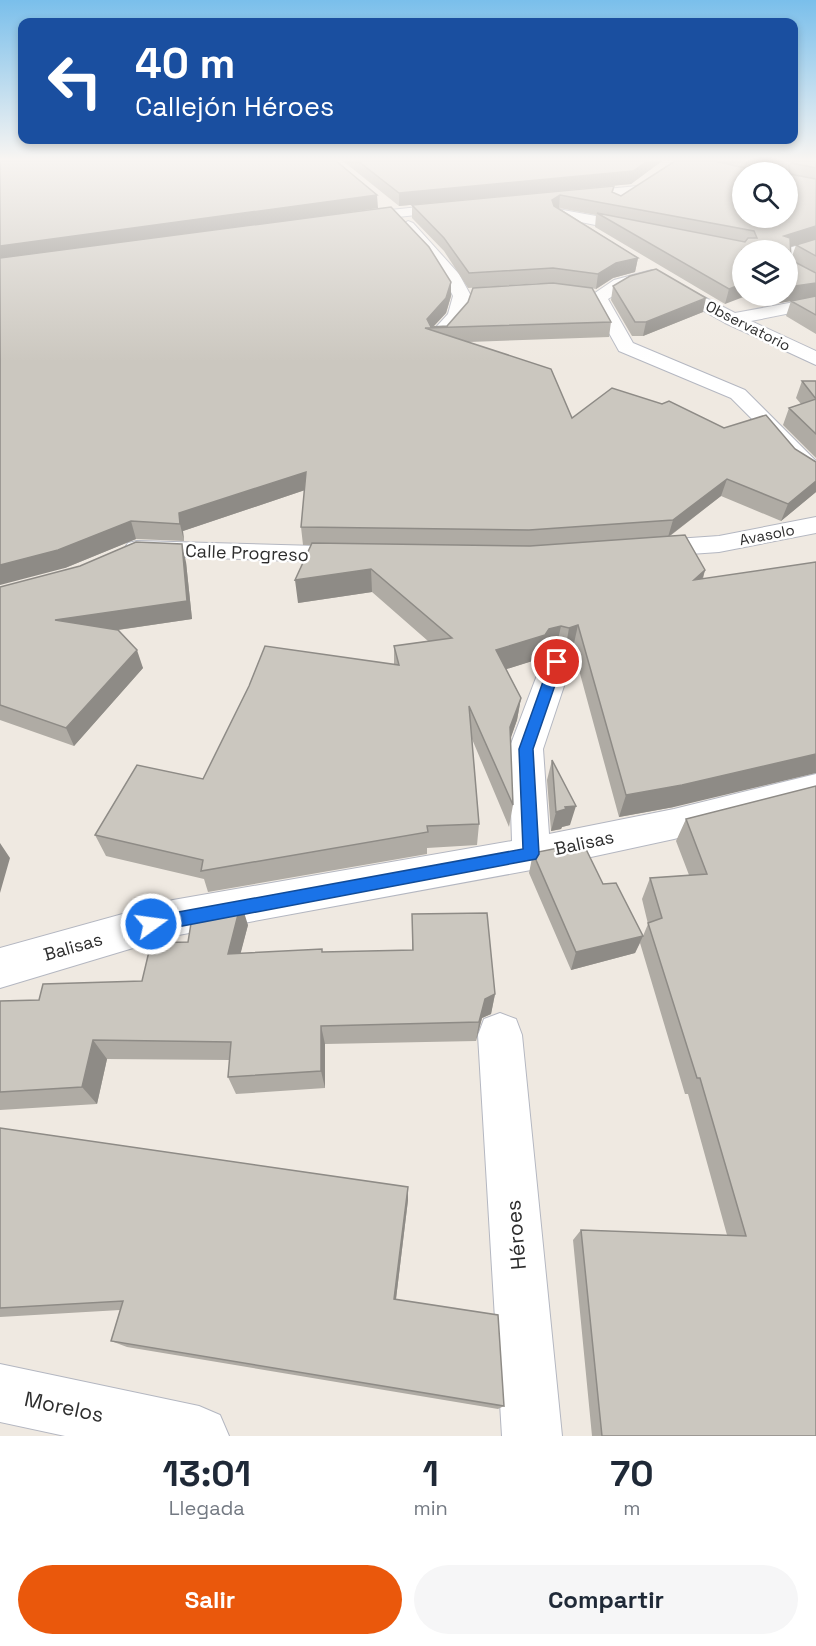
<!DOCTYPE html>
<html lang="es">
<head>
<meta charset="utf-8">
<style>
  body { margin:0; font-family:"Space Grotesk",sans-serif; background:#f6f6f7; color:#1f2937; height:100vh; display:flex; flex-direction:column; font-size:22px; white-space:nowrap }
  * { box-sizing:border-box; margin:0 }
  p { font-size:20px; color:#747a83 }
  .icon { flex:none; width:33px; height:33px; fill:none; stroke:currentColor; stroke-width:2; stroke-linecap:round; stroke-linejoin:round }
  .map { position:relative; height:1436px; overflow:hidden }
  .drawer { display:flex; flex-direction:column; background:#fff; flex:1 }
  .drawer>* { flex:none }
  .banner { position:absolute; left:18px; top:18px; width:780px; height:126px; border-radius:12px; box-shadow:0 3px 9px #0003; background:#1a4fa0; color:#fff; overflow:hidden }
  .fabs { position:absolute; left:732px; top:162px; display:grid; gap:12px }
  .fabs a { display:grid; place-items:center; width:66px; height:66px; border-radius:50%; background:#fff; box-shadow:0 3px 9px #0003; font-size:30px }
  .pin { position:absolute; display:grid; place-items:center; width:51px; height:51px; color:#fff; margin:-26px; border:3px solid #fff; border-radius:50%; box-shadow:0 2px 6px #0007 }
  .me { position:absolute; width:66px; margin:-33px; rotate:76deg; stroke-linejoin:round; filter:drop-shadow(0 0 4px #0008) }
  .turn { display:flex; align-items:center; gap:21px; height:126px; padding:0 18px; font-size:27px }
  .turn .icon { width:78px; height:78px; stroke-width:2.5 }
  .turn b { display:block; font-size:42px; line-height:51px }
  .eta { display:flex; justify-content:space-evenly; align-items:center; height:102px; text-align:center }
  .eta b { font-size:36px; font-weight:700; line-height:42px }
  .cta { display:flex; gap:12px; margin-top:auto; padding:12px 18px }
  .cta a { flex:1; height:69px; border-radius:36px; background:#ea580c; color:#fff; font-size:24px; font-weight:700; line-height:69px; text-align:center }
  .cta a+a { background:#f6f6f7; color:#1f2937 }
  .map>svg:first-child { display:block }
  .lines { fill:none; stroke-linecap:round; stroke-linejoin:round }
  .street-casing { stroke:#b4b7c1; stroke-width:2 }
  .street { fill:#fff; fill-rule:evenodd }
  .wall { fill:#afaba4 }
  .shaded-wall { fill:#8e8b86 }
  .building { fill:#cbc7bf; stroke:#8e8b86; stroke-width:1.5; fill-rule:evenodd }
  .route { fill:#1a73e8; stroke:#114b97; stroke-width:1.5 }
  .labels { text-anchor:middle; stroke-width:5; stroke-linejoin:round; paint-order:stroke }
  .far-street-label { font-size:15px; fill:#2e2e2e; stroke:#fff }
  .street-label { font-size:18px; fill:#2e2e2e; stroke:#fff }
  .near-street-label { font-size:21px; fill:#2e2e2e; stroke:#fff }
</style>
</head>
<body>
<div class="map">
<svg width="816" height="1436" viewBox="0 0 816 1436">
  <rect width="100%" height="100%" fill="#efe9e1"/>
  <g class="lines">
    <!-- street casing -->
    <g class="street-casing">
      <path id="street" d="M 637,186 L 644,190 L 642,193 L 568,201 L 561,197 L 568,193 Z
        M 456,203 L 463,207 L 461,210 L 353,222 L 346,218 L 353,214 Z
        M 541,206 L 640,224 L 648,229 L 640,234 L 536,213 L 534,210 L 536,207 Z
        M 408,221 L 413,223 L 459,274 L 471,296 L 466,316 L 445,340 L 431,340 L 428,336 L 448,314 L 453,296 L 445,280 L 400,226 Z
        M 816,240 L 816,250 L 788,258 L 788,250 L 782,250 Z
        M 652,270 L 658,271 L 660,275 L 658,279 L 626,288 L 608,299 L 633,343 L 745,390 L 816,461 L 816,479 L 808,477 L 790,464 L 759,426 L 731,398 L 619,351 L 589,297 L 614,280 Z
        M 665,277 L 735,313 L 816,298 L 816,308 L 751,321 L 816,351 L 816,365 L 725,323 L 659,286 L 656,282 Z
        M 816,517 L 816,533 L 719,552 L 647,557 L 638,555 L 634,549 L 638,543 L 647,541 L 719,536 Z
        M 137,541 L 353,547 L 363,549 L 367,555 L 363,561 L 353,563 L 128,555 L 124,549 L 128,543 Z
        M 557,651 L 568,654 L 572,662 L 543,749 L 549,834 L 674,809 L 816,774 L 816,802 L 674,839 L 531,870 L 173,936 L 0,988 L 0,948 L 173,900 L 512,841 L 509,749 L 542,662 L 546,654 Z
        M 500,1013 L 516,1019 L 522,1035 L 562,1436 L 502,1436 L 478,1035 L 484,1019 Z
        M 0,1364 L 199,1406 L 220,1415 L 229,1436 L 65,1436 L 0,1422 Z"/>
    </g>
    <!-- street -->
    <use href="#street" class="street"/>
  </g>
  <!-- wall -->
  <path class="wall" d="M 0,161 L 378,208 L 316,217 L 451,296 L 446,313 L 433,327 L 447,326 L 542,283 L 468,288 L 444,251 L 412,218 L 412,205 L 614,186 L 613,193 L 621,196 L 675,161 L 816,161 L 816,239 L 791,247 L 791,259 L 796,245 L 816,239 L 816,334 L 786,316 L 791,301 L 802,299 L 767,305 L 751,296 L 788,296 L 788,250 L 725,304 L 595,227 L 596,215 L 559,208 L 638,258 L 635,272 L 613,278 L 596,289 L 590,288 L 611,322 L 609,337 L 469,342 L 572,418 L 724,428 L 795,449 L 816,462 L 816,492 L 781,521 L 721,496 L 670,536 L 705,570 L 703,579 L 674,807 L 619,817 L 573,648 L 565,651 L 556,649 L 545,652 L 542,658 L 506,669 L 521,698 L 517,720 L 510,739 L 513,805 L 509,827 L 472,739 L 479,824 L 477,845 L 427,848 L 427,854 L 208,892 L 204,879 L 106,856 L 95,835 L 203,779 L 394,665 L 394,646 L 428,641 L 372,592 L 298,603 L 311,545 L 303,545 L 301,527 L 305,490 L 183,531 L 184,541 L 136,539 L 65,568 Z
    M 343,161 L 662,161 L 631,184 L 399,206 Z
    M 613,286 L 703,312 L 643,336 L 632,336 L 611,300 Z
    M 802,381 L 816,381 L 816,458 L 783,425 L 789,408 L 801,404 L 796,398 Z
    M 186,562 L 192,619 L 118,630 L 143,668 L 74,746 L 0,720 L 0,587 Z
    M 552,760 L 570,825 L 562,827 L 561,829 L 551,831 L 547,780 Z
    M 816,786 L 816,1436 L 592,1436 L 573,1240 L 581,1230 L 727,1235 L 688,1094 L 685,1094 L 640,943 L 635,953 L 571,970 L 529,873 L 533,853 L 603,884 L 643,936 L 648,924 L 642,899 L 650,878 L 689,875 L 676,841 L 686,819 Z
    M 412,914 L 495,994 L 491,1014 L 482,1018 L 476,1041 L 325,1044 L 325,1088 L 236,1094 L 228,1077 L 230,1060 L 107,1059 L 97,1104 L 0,1110 L 0,1001 L 39,1000 L 142,981 L 188,942 L 248,925 L 240,954 L 412,950 Z
    M 0,1128 L 408,1187 L 408,1200 L 396,1299 L 504,1406 L 498,1409 L 127,1347 L 111,1341 L 120,1310 L 0,1317 Z"/>
  <!-- shaded-wall -->
  <path class="shaded-wall" d="M 648,161 L 662,161 L 631,184 L 399,206 L 399,193 Z
    M 377,195 L 378,208 L 0,261 L 0,246 Z
    M 560,195 L 559,208 L 550,213 L 552,200 Z
    M 816,226 L 816,239 L 780,250 L 784,236 Z
    M 638,258 L 635,272 L 613,278 L 596,289 L 598,274 L 616,263 Z
    M 451,282 L 451,296 L 446,313 L 432,328 L 427,319 Z
    M 816,283 L 816,297 L 767,305 L 770,296 L 788,296 L 788,287 Z
    M 742,284 L 742,296 L 746,296 L 725,304 L 729,289 Z
    M 706,298 L 703,312 L 643,336 L 646,322 Z
    M 306,472 L 308,489 L 183,531 L 184,541 L 180,524 L 179,513 Z
    M 727,479 L 721,496 L 668,537 L 673,520 Z
    M 816,481 L 816,492 L 781,521 L 788,504 Z
    M 131,521 L 136,539 L 65,568 L 0,585 L 0,565 Z
    M 182,544 L 186,562 L 192,619 L 62,638 L 55,620 Z
    M 371,569 L 372,592 L 298,603 L 295,580 Z
    M 705,570 L 698,593 L 694,580 Z
    M 578,625 L 573,648 L 565,651 L 569,628 Z
    M 561,626 L 556,649 L 545,652 L 542,658 L 494,673 L 496,650 L 549,629 Z
    M 137,650 L 143,668 L 74,746 L 66,728 Z
    M 521,698 L 517,720 L 507,749 L 510,727 Z
    M 816,754 L 816,773 L 674,807 L 619,817 L 626,795 Z
    M 576,806 L 570,825 L 562,827 L 561,829 L 551,831 L 556,812 L 565,807 Z
    M 0,843 L 10,858 L 0,893 Z
    M 241,903 L 248,925 L 235,975 L 228,954 Z
    M 643,936 L 635,953 L 571,970 L 576,952 Z
    M 495,994 L 491,1014 L 482,1018 L 476,1041 L 479,1022 L 485,999 Z
    M 321,1026 L 325,1044 L 325,1088 L 321,1071 Z
    M 93,1040 L 107,1059 L 97,1104 L 82,1087 Z
    M 408,1187 L 408,1200 L 395,1307 L 394,1299 Z"/>
  <!-- building -->
  <path class="building" d="M 0,161 L 336,161 L 377,195 L 0,246 Z
    M 358,161 L 648,161 L 633,171 L 399,193 Z
    M 675,161 L 715,161 L 745,168 L 747,162 L 751,161 L 816,161 L 816,168 L 792,163 L 789,165 L 790,174 L 816,179 L 816,226 L 784,236 L 790,238 L 791,260 L 816,273 L 816,283 L 788,287 L 788,250 L 742,250 L 742,284 L 729,289 L 597,213 L 745,242 L 748,238 L 757,238 L 754,231 L 560,195 L 552,200 L 554,206 L 638,258 L 616,263 L 598,274 L 553,268 L 469,273 L 444,238 L 412,205 L 614,186 L 612,192 L 621,196 ZM 742,172 L 788,172 L 788,218 L 742,218 Z
    M 391,207 L 429,247 L 451,282 L 446,298 L 427,319 L 431,327 L 447,326 L 468,302 L 473,288 L 553,283 L 592,288 L 611,322 L 425,328 L 551,369 L 572,418 L 612,388 L 662,404 L 669,401 L 724,428 L 766,415 L 795,449 L 816,462 L 816,481 L 788,504 L 727,479 L 673,520 L 529,530 L 301,527 L 306,472 L 179,513 L 180,524 L 131,521 L 58,550 L 0,565 L 0,258 Z
    M 816,239 L 816,256 L 796,245 Z
    M 656,269 L 706,298 L 646,322 L 635,322 L 613,286 L 630,276 Z
    M 816,296 L 816,315 L 791,301 Z
    M 802,381 L 816,381 L 816,399 Z
    M 816,399 L 816,434 L 789,408 Z
    M 685,535 L 705,570 L 694,580 L 816,562 L 816,754 L 682,785 L 626,795 L 578,625 L 569,628 L 561,626 L 549,629 L 545,635 L 496,650 L 521,698 L 510,727 L 513,805 L 469,706 L 479,824 L 427,826 L 428,832 L 201,871 L 203,860 L 95,835 L 137,765 L 203,779 L 249,686 L 265,646 L 399,665 L 394,646 L 452,638 L 371,569 L 295,580 L 312,543 L 530,546 Z
    M 136,542 L 182,544 L 187,601 L 55,620 L 118,630 L 137,650 L 66,728 L 0,705 L 0,587 L 80,566 Z
    M 552,760 L 576,806 L 565,807 L 566,809 L 556,812 Z
    M 816,786 L 816,1436 L 602,1436 L 581,1230 L 746,1236 L 700,1078 L 697,1078 L 648,923 L 662,918 L 650,878 L 707,874 L 686,819 Z
    M 583,843 L 603,884 L 616,883 L 643,936 L 576,952 L 533,853 Z
    M 241,903 L 228,954 L 322,949 L 322,952 L 413,950 L 412,914 L 487,913 L 495,994 L 485,999 L 479,1022 L 321,1026 L 321,1071 L 228,1077 L 231,1042 L 93,1040 L 82,1087 L 0,1092 L 0,1001 L 39,1000 L 43,984 L 142,981 L 151,943 L 188,942 L 193,911 Z
    M 0,1128 L 408,1187 L 394,1299 L 498,1315 L 504,1406 L 111,1341 L 123,1301 L 0,1308 Z"/>
  <!-- sky -->
  <linearGradient id="sky" x2="0" y2="1"><stop stop-color="#7abfeb"/><stop offset="0.44" stop-color="#f8f5f2"/><stop offset="1" stop-color="#f8f5f2" stop-opacity="0"/></linearGradient>
  <rect width="816" height="362" fill="url(#sky)"/>
  <!-- route -->
  <path class="route" d="M 557,657 L 563,662 L 533,749 L 539,854 L 536,859 L 151,932 L 145,930 L 143,924 L 145,919 L 151,917 L 523,849 L 519,749 L 550,662 Z"/>
  <g class="labels">
    <!-- far-street labels -->
    <g class="far-street-label">
      <text transform="translate(748 326) rotate(27)" y="5">Observatorio</text>
      <text transform="translate(767 535) rotate(-11)" y="5">Avasolo</text>
    </g>
    <!-- street labels -->
    <g class="street-label">
      <text transform="translate(247 553) rotate(2)" y="6">Calle Progreso</text>
      <text transform="translate(584 843) rotate(-12)" y="6">Balisas</text>
      <text transform="translate(73 947) rotate(-16)" y="6">Balisas</text>
    </g>
    <!-- near-street labels -->
    <g class="near-street-label">
      <text transform="translate(516 1235) rotate(-95)" y="7">Héroes</text>
      <text transform="translate(64 1407) rotate(12)" y="7">Morelos</text>
    </g>
  </g>
</svg>
<div class="fabs">
<a><svg class="icon" aria-label="search" viewBox="0 0 24 24"><circle cx="10" cy="10" r="6"/><path d="M15 15l6 6"/></svg></a>
<a><svg class="icon" aria-label="layers" viewBox="0 0 24 24"><path d="M12 4l9 5-9 5-9-5zM3 14l9 5 9-5"/></svg></a>
</div>
<div class="pin" style="left:557px;top:662px;background:#d93025"><svg class="icon" aria-label="arrive" viewBox="0 0 24 24"><path d="M6 21V4h12l-3 4 3 4H6"/></svg></div>
<svg class="me" style="left:151px;top:924px" viewBox="-20 -20 40 40"><circle r="17" fill="#1a73e8" stroke="#fff" stroke-width="3"/><path d="M0-11L8 9 0 5-8 9z" fill="#fff"/></svg>
<div class="banner">
<div class="turn"><svg class="icon" aria-label="left" viewBox="0 0 24 24"><path d="M17 20v-9H6M10 6l-5 5 5 5"/></svg><div><b>40 m</b>Callejón Héroes</div></div>
</div>
</div>
<section class="drawer">
<div class="eta">
<div><b>13:01</b><p>Llegada</p></div>
<div><b>1</b><p>min</p></div>
<div><b>70</b><p>m</p></div>
</div>
<div class="cta"><a>Salir</a><a>Compartir</a></div>
</section>
</body>
</html>
